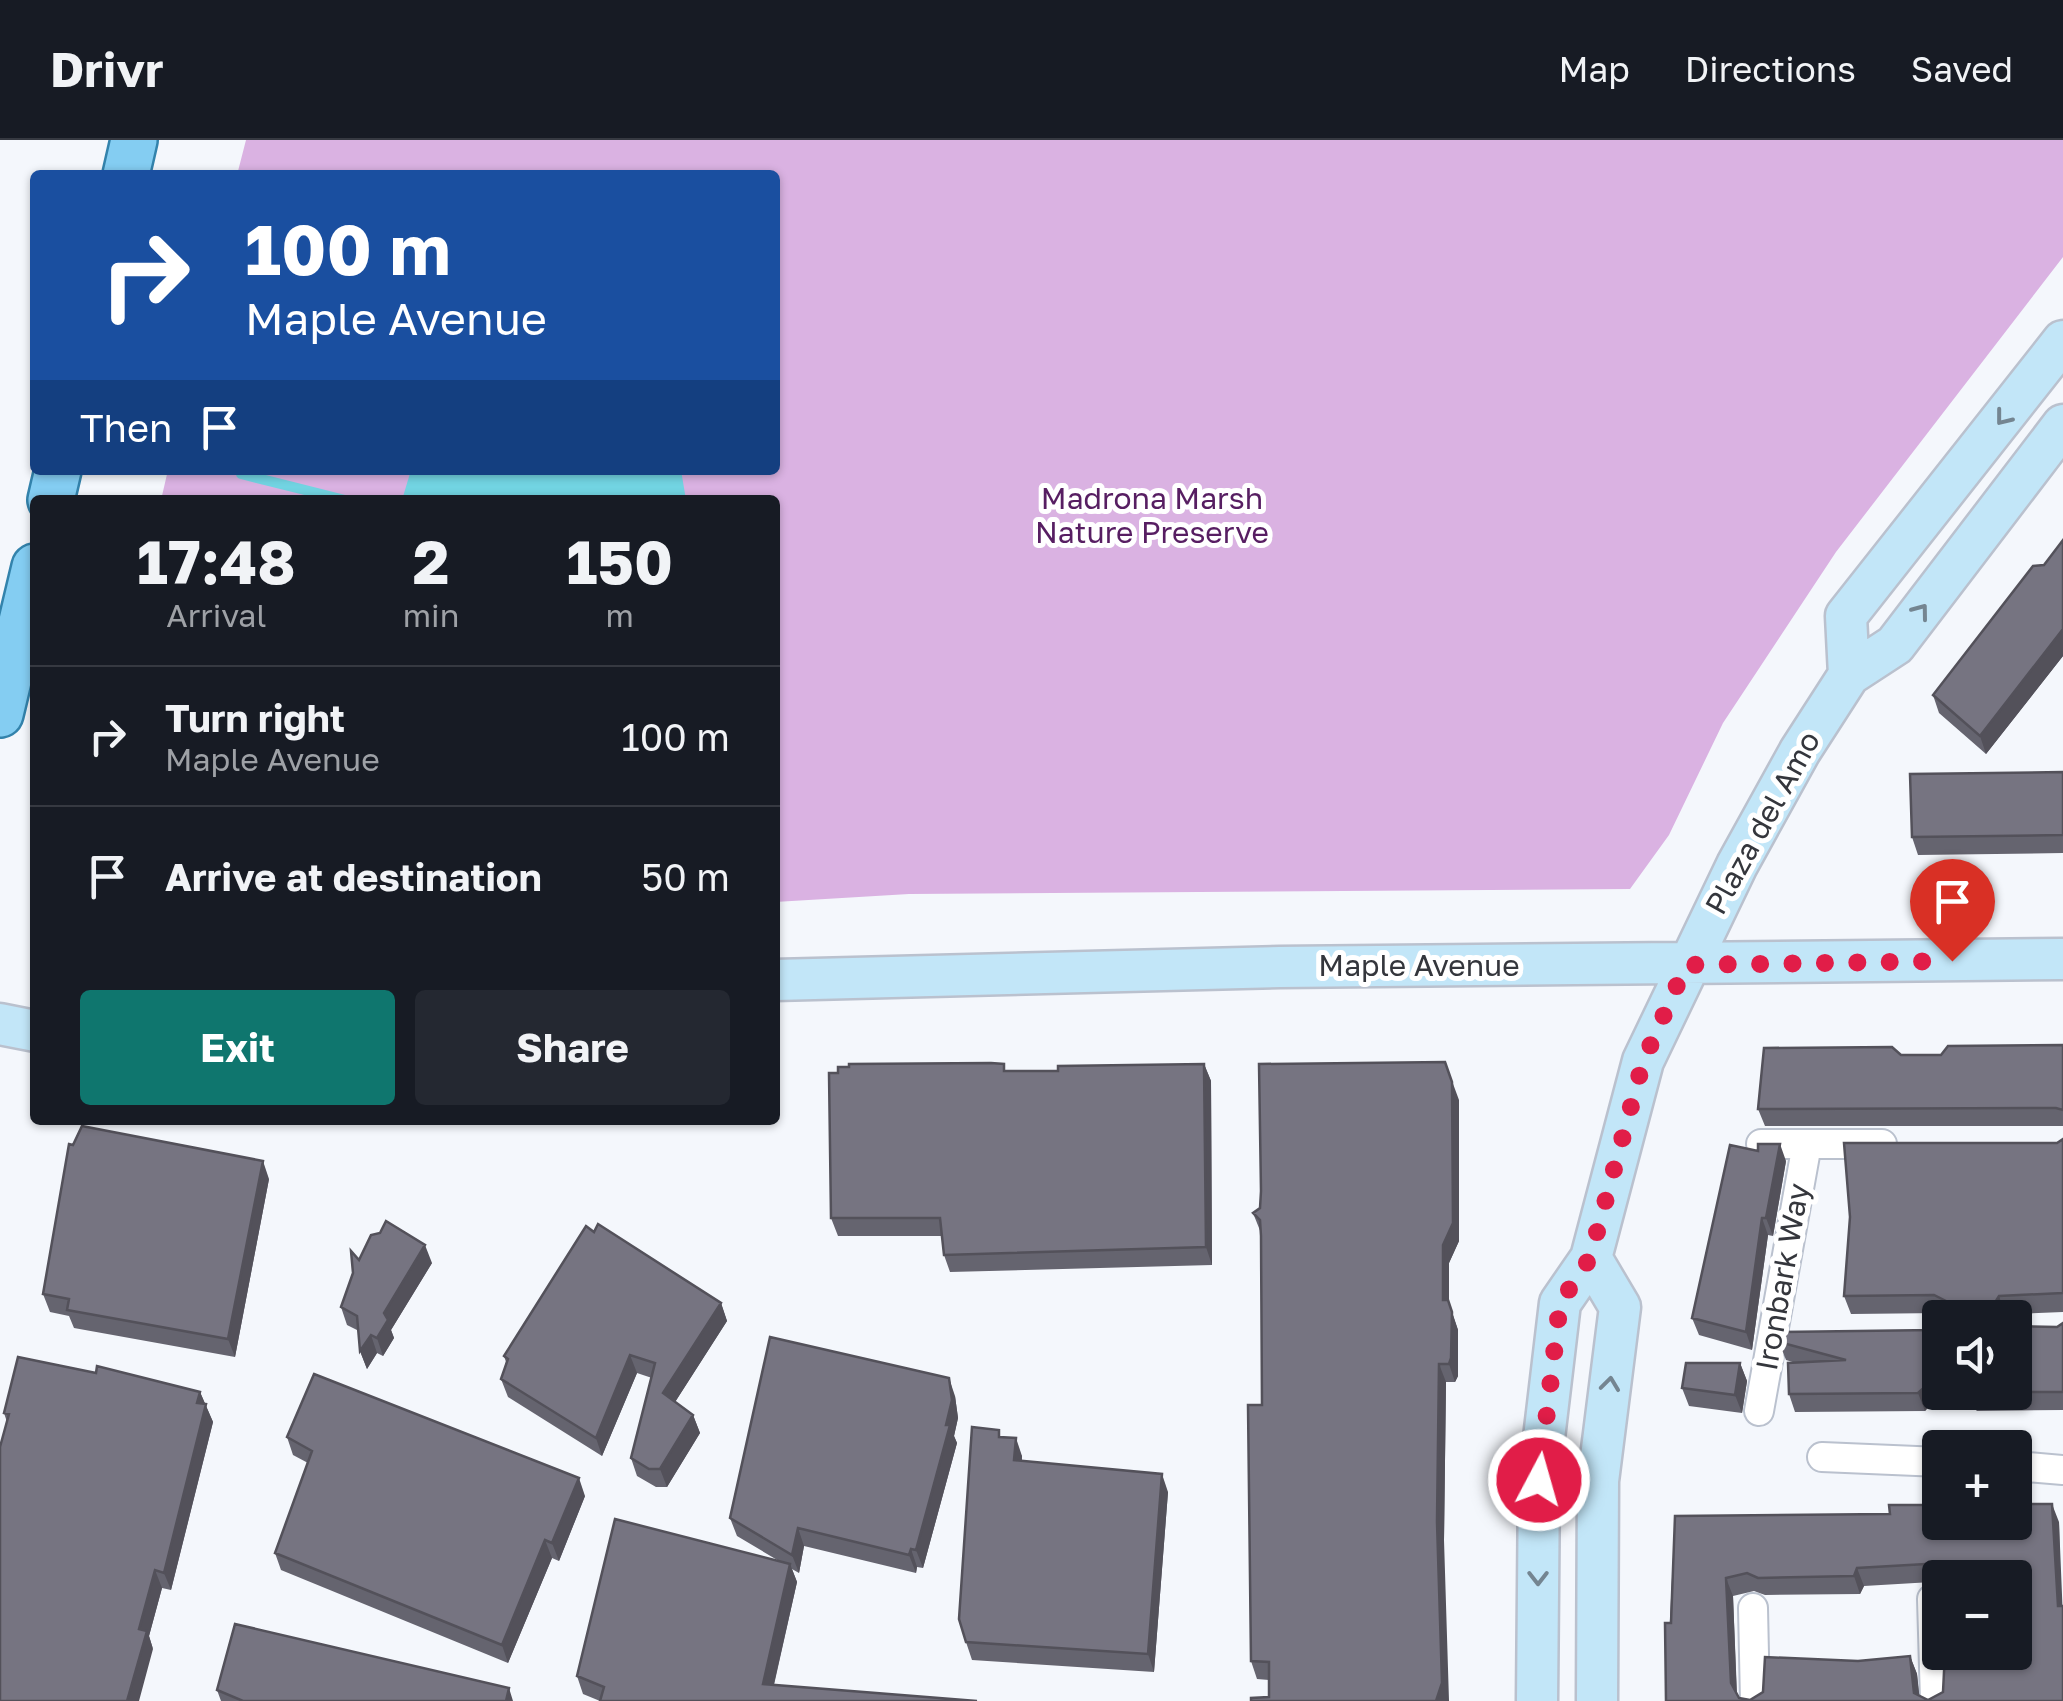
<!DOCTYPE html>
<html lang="en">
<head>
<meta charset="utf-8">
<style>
  body { margin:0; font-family:"Golos Text",sans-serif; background:#242831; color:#f1f3f6; height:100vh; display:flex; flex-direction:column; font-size:38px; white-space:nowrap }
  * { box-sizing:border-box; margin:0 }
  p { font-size:32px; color:#9ea1a6 }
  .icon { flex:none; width:55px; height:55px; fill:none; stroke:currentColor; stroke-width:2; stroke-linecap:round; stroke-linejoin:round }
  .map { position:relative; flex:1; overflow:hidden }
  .side { position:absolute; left:30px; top:355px; width:750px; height:630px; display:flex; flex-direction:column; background:#171b24; border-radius:10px; box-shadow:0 2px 8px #0004 }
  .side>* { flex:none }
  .guide { position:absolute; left:30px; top:30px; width:750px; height:305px; border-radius:10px; box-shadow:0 2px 8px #0004; background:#1a4fa0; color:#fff; overflow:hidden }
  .controls { position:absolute; left:1922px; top:1160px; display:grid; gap:20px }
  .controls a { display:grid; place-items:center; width:110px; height:110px; border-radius:10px; background:#171b24; box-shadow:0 2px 8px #0004; font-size:50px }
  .pin { position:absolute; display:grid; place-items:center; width:85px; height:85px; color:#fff; margin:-102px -42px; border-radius:50% 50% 50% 0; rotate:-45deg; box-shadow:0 0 10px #0007 }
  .pin .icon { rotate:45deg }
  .me { position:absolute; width:110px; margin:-55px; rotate:6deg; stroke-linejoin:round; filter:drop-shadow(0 0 8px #0008) }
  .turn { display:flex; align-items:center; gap:35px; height:210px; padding:0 50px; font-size:45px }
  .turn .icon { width:130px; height:130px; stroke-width:2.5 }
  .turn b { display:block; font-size:70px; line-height:85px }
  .then { display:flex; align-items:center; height:95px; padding:0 50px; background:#0003; gap:20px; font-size:38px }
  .eta { display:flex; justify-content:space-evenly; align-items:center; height:170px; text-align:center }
  .eta b { font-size:60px; font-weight:700; line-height:70px }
  .primary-button { display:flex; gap:20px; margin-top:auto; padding:20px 50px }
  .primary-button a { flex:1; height:115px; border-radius:10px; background:#0f766e; color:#fff; font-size:40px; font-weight:700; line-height:115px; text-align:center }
  .primary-button a+a { background:#242831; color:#f1f3f6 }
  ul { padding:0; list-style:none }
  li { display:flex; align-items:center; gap:30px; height:140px; padding:0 50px; border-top:2px solid #363941 }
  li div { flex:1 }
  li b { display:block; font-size:38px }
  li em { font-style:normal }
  header { display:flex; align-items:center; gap:60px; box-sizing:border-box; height:140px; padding:0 50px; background:#171b24; border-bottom:2px solid #363941 }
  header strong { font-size:48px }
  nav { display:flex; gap:55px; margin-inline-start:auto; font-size:35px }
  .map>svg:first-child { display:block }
  .green { fill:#dab2e2 }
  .water { fill:#72d4e2 }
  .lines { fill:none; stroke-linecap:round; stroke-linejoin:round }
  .stream { stroke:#72d4e2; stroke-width:10 }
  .street-casing { stroke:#bac1ce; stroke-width:32 }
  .secondary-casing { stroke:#bac1ce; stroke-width:45 }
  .primary-casing { stroke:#3383ac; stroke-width:50 }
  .street { stroke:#fff; stroke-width:28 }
  .secondary { stroke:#c2e6f8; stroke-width:40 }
  .primary { stroke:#84cdf2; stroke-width:45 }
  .wall { fill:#65646f; fill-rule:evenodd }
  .shaded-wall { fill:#53515a }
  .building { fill:#767481; stroke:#53515a; stroke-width:2.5; fill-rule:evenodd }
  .oneway { stroke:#748591 }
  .route { stroke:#e11d48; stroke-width:18; stroke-dasharray:0 32.4 }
  .labels { text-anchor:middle; stroke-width:10; stroke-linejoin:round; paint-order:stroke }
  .park-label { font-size:30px; fill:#571e62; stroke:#fff }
  .street-label { font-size:30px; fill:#34363c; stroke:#fff }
</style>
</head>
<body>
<header>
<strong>Drivr</strong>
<nav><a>Map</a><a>Directions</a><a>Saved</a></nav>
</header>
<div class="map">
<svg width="2063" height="1561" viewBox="0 0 2063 1561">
  <rect width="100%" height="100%" fill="#f4f7fc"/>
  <!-- green -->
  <path class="green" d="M 246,0 L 2063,0 L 2063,117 L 1836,412 L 1723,583 L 1669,695 L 1630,749 L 909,754 L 775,762 L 775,360 L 161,360 L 168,330 L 775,330 L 775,35 L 237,35 Z"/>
  <!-- water -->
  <path class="water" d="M 411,330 L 681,330 L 686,360 L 402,360 Z"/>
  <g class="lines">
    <!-- stream -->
    <path class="stream" d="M 241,334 L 345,360"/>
    <!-- street casing -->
    <g class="street-casing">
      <path id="street" d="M 1761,1004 L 1882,1004
        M 1759,1271 L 1807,1004
        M 1822,1317 L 1940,1322
        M 2015,1326 L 2063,1330
        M 1932,1459 L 1935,1561
        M 1753,1468 L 1755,1561"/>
    </g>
    <!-- secondary casing -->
    <g class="secondary-casing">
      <path id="secondary" d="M 1849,535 L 1846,476 L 2063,201
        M 775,840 L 1280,827 L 2063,819
        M 0,884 L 35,891
        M 1591,1118 L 1620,1167 L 1598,1341 L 1597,1561
        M 1537,1561 L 1539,1340 L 1560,1163 L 1591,1118 L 1643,921 L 1737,725 L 1800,611 L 1849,535 L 1895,505 L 2063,285"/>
    </g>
    <!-- primary casing -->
    <g class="primary-casing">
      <path id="primary" d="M 126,35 L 134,0
        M 51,360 L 58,330
        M 0,574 L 35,427"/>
    </g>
    <!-- street -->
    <use href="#street" class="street"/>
    <!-- secondary -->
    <use href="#secondary" class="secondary"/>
    <!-- primary -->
    <use href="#primary" class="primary"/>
  </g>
  <!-- wall -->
  <path class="wall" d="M 2063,400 L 2063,516 L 1986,614 L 1939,573 L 1933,555 L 2044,425 Z
    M 2063,632 L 2063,713 L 1918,715 L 1912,697 Z
    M 2063,905 L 2063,986 L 1765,986 L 1758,969 L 1901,915 L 1941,915 Z
    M 1204,924 L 1211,941 L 1212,1125 L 950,1132 L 944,1115 L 942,1096 L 838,1096 L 831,1078 L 1006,931 L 1058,931 Z
    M 1459,960 L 1459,1101 L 1449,1123 L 1449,1163 L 1458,1190 L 1458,1236 L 1455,1242 L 1446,1242 L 1444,1400 L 1269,1557 L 1269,1540 L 1257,1539 L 1251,1521 L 1262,1265 L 1261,1093 L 1253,1073 Z
    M 2063,999 L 2063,1172 L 1948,1177 L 1941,1173 L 1851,1174 L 1844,1156 Z
    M 1786,1021 L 1773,1096 L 1768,1095 L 1752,1210 L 1699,1195 L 1692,1178 Z
    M 269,1039 L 235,1217 L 74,1188 L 69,1176 L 50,1172 L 43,1154 Z
    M 594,1092 L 721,1163 L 727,1181 L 675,1262 L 693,1275 L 700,1293 L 667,1347 L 656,1347 L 637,1336 L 631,1318 L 652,1238 L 637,1233 L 602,1316 L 508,1257 L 501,1239 L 506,1222 L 504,1216 Z
    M 359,1120 L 432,1123 L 391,1190 L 394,1198 L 383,1216 L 377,1213 L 367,1229 L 360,1211 L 359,1191 L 347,1185 L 341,1167 Z
    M 2063,1183 L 2063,1270 L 1977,1271 L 1966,1261 L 1934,1261 L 1925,1271 L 1795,1272 L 1789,1254 L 1796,1223 L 1786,1220 L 1779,1202 L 1934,1190 L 1940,1188 L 1940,1252 L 2015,1252 L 2057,1187 Z
    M 1740,1223 L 1747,1241 L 1742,1273 L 1689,1266 L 1682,1248 Z
    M 96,1233 L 200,1252 L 213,1282 L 171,1450 L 162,1448 L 149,1496 L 153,1509 L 7,1282 L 4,1273 Z
    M 955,1256 L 958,1278 L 954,1296 L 957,1303 L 923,1428 L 917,1427 L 916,1433 L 804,1406 L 799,1433 L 792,1429 L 797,1442 L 774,1545 L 600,1561 L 583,1554 L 577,1536 L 779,1421 L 737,1396 L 730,1378 Z
    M 287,1297 L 585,1356 L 559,1421 L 552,1418 L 508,1523 L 281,1430 L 275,1413 L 308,1323 L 293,1315 Z
    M 1002,1297 L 1022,1316 L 1022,1321 L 1168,1352 L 1154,1532 L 972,1520 L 966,1502 Z
    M 1675,1376 L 2059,1382 L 2063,1561 L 1666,1561 ZM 1940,1438 L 2015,1438 L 1943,1552 L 1928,1560 L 1919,1556 L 1917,1534 L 1910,1516 L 1858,1521 L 1750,1560 L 1739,1558 L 1737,1554 L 1733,1456 L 1754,1451 L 1765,1455 L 1860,1454 L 1864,1446 L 1932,1442 L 1940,1443 Z
    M 217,1550 L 513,1561 L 221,1561 Z"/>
  <!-- shaded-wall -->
  <path class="shaded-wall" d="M 2063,489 L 2063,516 L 1986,614 L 1980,596 Z
    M 1445,922 L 1459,960 L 1459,1101 L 1449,1123 L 1449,1163 L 1458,1190 L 1458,1236 L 1455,1242 L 1449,1224 L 1443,1160 Z
    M 1204,924 L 1211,941 L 1212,1125 L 1206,1107 Z
    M 1780,1004 L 1786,1021 L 1773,1096 L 1766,1078 Z
    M 263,1021 L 269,1039 L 235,1217 L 228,1199 Z
    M 1762,1078 L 1768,1095 L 1752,1210 L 1746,1192 Z
    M 425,1105 L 432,1123 L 391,1190 L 394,1198 L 383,1216 L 377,1198 L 384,1173 Z
    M 1999,1156 L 2005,1174 L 2003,1178 L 1994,1178 L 1991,1169 Z
    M 721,1163 L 727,1181 L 670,1270 L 663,1253 Z
    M 371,1195 L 377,1213 L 367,1229 L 360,1211 Z
    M 630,1215 L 637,1233 L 602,1316 L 596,1298 Z
    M 1740,1223 L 1747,1241 L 1742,1273 L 1735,1255 Z
    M 1439,1224 L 1446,1242 L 1444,1400 L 1449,1561 L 1436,1561 Z
    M 949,1238 L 955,1256 L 958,1278 L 954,1296 L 957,1303 L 923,1428 L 916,1410 L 946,1285 Z
    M 1928,1244 L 1934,1261 L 1925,1271 L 1918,1253 Z
    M 200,1252 L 213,1282 L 171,1450 L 164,1433 Z
    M 693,1275 L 700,1293 L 667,1347 L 660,1329 Z
    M 1016,1298 L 1022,1316 L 1020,1338 L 1014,1320 Z
    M 1162,1334 L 1168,1352 L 1154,1532 L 1148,1514 Z
    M 579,1338 L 585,1356 L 559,1421 L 552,1403 Z
    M 2052,1364 L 2059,1382 L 2063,1479 L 2058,1466 Z
    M 798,1388 L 804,1406 L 799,1433 L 792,1415 Z
    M 545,1400 L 552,1418 L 508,1523 L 502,1505 Z
    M 911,1409 L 917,1427 L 916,1433 L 909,1415 Z
    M 790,1424 L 797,1442 L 770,1561 L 763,1544 Z
    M 1857,1428 L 1864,1446 L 1860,1454 L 1854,1436 Z
    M 155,1430 L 162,1448 L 149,1496 L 153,1509 L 139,1561 L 127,1561 L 139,1489 Z
    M 1726,1438 L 1733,1456 L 1737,1561 L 1731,1543 Z
    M 1910,1516 L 1917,1534 L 1920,1561 L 1914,1553 Z
    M 509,1548 L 513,1561 L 506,1561 Z"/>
  <!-- building -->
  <path class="building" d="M 2063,400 L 2063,489 L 1980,596 L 1933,555 L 2033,426 L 2044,425 Z
    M 2063,632 L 2063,695 L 1912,697 L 1910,634 Z
    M 2063,905 L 2063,970 L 2056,968 L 1758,969 L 1764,908 L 1892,907 L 1901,915 L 1941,915 L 1948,906 Z
    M 1445,922 L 1452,942 L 1453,1083 L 1443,1105 L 1443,1160 L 1448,1160 L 1452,1172 L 1451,1218 L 1449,1224 L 1439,1224 L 1437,1382 L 1442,1543 L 1436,1561 L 1251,1561 L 1251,1558 L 1269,1557 L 1269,1522 L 1251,1521 L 1248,1265 L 1262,1265 L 1261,1096 L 1260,1080 L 1253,1073 L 1260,1068 L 1261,1051 L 1259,924 Z
    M 991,923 L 1004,924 L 1004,931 L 1058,931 L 1058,926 L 1204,924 L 1206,1107 L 944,1115 L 940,1078 L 831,1078 L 829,933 L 838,933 L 838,927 L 849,927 L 849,924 Z
    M 82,986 L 263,1021 L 228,1199 L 67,1170 L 69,1159 L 43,1154 L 69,1004 L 73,1005 Z
    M 2063,999 L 2063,1153 L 1999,1156 L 1991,1169 L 1996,1178 L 1948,1178 L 1951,1173 L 1948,1162 L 1934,1155 L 1844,1156 L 1850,1077 L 1844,1003 L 2057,1003 Z
    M 1758,1004 L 1780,1004 L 1766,1078 L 1762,1078 L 1746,1192 L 1692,1178 L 1730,1005 L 1758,1011 Z
    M 386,1081 L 425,1105 L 384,1173 L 388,1180 L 377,1198 L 371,1195 L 360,1211 L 357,1176 L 341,1167 L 353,1133 L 351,1111 L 359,1120 L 371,1095 L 380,1093 Z
    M 598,1084 L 721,1163 L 663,1253 L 693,1275 L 660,1329 L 649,1329 L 631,1318 L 655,1223 L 630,1215 L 596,1298 L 501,1239 L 508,1219 L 504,1216 L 586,1086 L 594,1092 Z
    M 2063,1183 L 2063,1252 L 2015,1252 L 2015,1186 L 2057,1187 Z
    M 1940,1188 L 1940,1244 L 1928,1244 L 1918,1253 L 1789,1254 L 1788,1223 L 1846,1220 L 1779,1202 L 1781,1192 L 1934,1190 Z
    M 770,1197 L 949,1238 L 952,1260 L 946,1285 L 950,1285 L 916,1410 L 911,1409 L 909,1415 L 798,1388 L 792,1415 L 730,1378 Z
    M 18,1217 L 96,1233 L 97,1226 L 200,1252 L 197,1263 L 206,1264 L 164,1433 L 155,1430 L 139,1489 L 147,1491 L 127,1561 L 0,1561 L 0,1307 L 9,1274 L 4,1273 Z
    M 1686,1223 L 1740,1223 L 1735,1255 L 1682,1248 Z
    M 314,1234 L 579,1338 L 552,1403 L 545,1400 L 502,1505 L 275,1413 L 312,1311 L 287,1297 Z
    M 972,1287 L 999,1290 L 999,1297 L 1016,1298 L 1014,1320 L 1162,1334 L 1148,1514 L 966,1502 L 959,1479 Z
    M 2015,1364 L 2052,1364 L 2058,1466 L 2063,1466 L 2063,1561 L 1666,1561 L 1665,1483 L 1671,1483 L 1675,1376 L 1890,1374 L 1889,1365 L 1940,1365 L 1940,1382 L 2015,1382 ZM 1926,1424 L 1950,1428 L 1949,1438 L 2015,1438 L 2015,1512 L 1945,1512 L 1943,1552 L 1928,1560 L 1914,1553 L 1910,1516 L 1858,1521 L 1765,1517 L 1763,1552 L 1750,1560 L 1739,1558 L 1731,1543 L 1726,1438 L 1747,1433 L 1758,1438 L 1854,1436 L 1857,1428 Z
    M 615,1379 L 790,1424 L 763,1544 L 977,1561 L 600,1561 L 604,1547 L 577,1536 Z
    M 235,1484 L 509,1548 L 506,1561 L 243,1561 L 217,1550 Z"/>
  <!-- one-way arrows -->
  <defs><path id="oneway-chevron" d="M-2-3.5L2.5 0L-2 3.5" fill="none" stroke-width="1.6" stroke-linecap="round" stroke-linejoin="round" transform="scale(2.5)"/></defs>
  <g class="oneway">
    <use href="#oneway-chevron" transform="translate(2003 278) rotate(128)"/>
    <use href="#oneway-chevron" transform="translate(1921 471) rotate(-53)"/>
    <use href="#oneway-chevron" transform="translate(1610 1244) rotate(-83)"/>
    <use href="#oneway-chevron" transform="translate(1538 1438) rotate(90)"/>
  </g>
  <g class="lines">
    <!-- route -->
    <path class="route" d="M 1539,1340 L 1560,1163 L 1590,1118 L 1643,922 L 1686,825 L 1952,821"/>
  </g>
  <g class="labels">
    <!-- park labels -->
    <g class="park-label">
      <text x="1152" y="369">Madrona Marsh<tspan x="1152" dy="34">Nature Preserve</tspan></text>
    </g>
    <!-- street labels -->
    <g class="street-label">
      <text transform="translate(1763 683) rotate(-61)" y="10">Plaza del Amo</text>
      <text x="1419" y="836">Maple Avenue</text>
      <text transform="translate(1783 1137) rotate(-80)" y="10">Ironbark Way</text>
    </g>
  </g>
</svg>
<div class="controls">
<a><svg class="icon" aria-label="sound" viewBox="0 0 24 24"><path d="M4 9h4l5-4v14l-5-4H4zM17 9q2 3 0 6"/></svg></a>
<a>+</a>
<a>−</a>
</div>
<div class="pin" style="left:1952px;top:821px;background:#d93025"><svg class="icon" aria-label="arrive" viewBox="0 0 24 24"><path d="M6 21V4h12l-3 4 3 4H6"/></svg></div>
<svg class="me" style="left:1539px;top:1340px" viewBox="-20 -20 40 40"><circle r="17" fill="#e11d48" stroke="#fff" stroke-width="3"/><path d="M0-11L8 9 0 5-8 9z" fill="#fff"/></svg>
<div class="guide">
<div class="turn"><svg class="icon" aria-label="right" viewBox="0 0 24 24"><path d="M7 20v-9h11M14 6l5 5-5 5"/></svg><div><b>100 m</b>Maple Avenue</div></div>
<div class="then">Then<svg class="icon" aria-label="arrive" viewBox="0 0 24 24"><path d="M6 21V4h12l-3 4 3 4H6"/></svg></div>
</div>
<section class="side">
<div class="eta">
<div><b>17:48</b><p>Arrival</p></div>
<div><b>2</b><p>min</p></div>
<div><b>150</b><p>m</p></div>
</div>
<ul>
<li><svg class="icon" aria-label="right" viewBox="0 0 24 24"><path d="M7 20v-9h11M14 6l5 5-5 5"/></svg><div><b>Turn right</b><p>Maple Avenue</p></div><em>100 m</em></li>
<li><svg class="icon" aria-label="arrive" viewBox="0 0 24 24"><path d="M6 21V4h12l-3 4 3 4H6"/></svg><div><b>Arrive at destination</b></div><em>50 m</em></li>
</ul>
<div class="primary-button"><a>Exit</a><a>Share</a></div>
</section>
</div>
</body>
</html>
